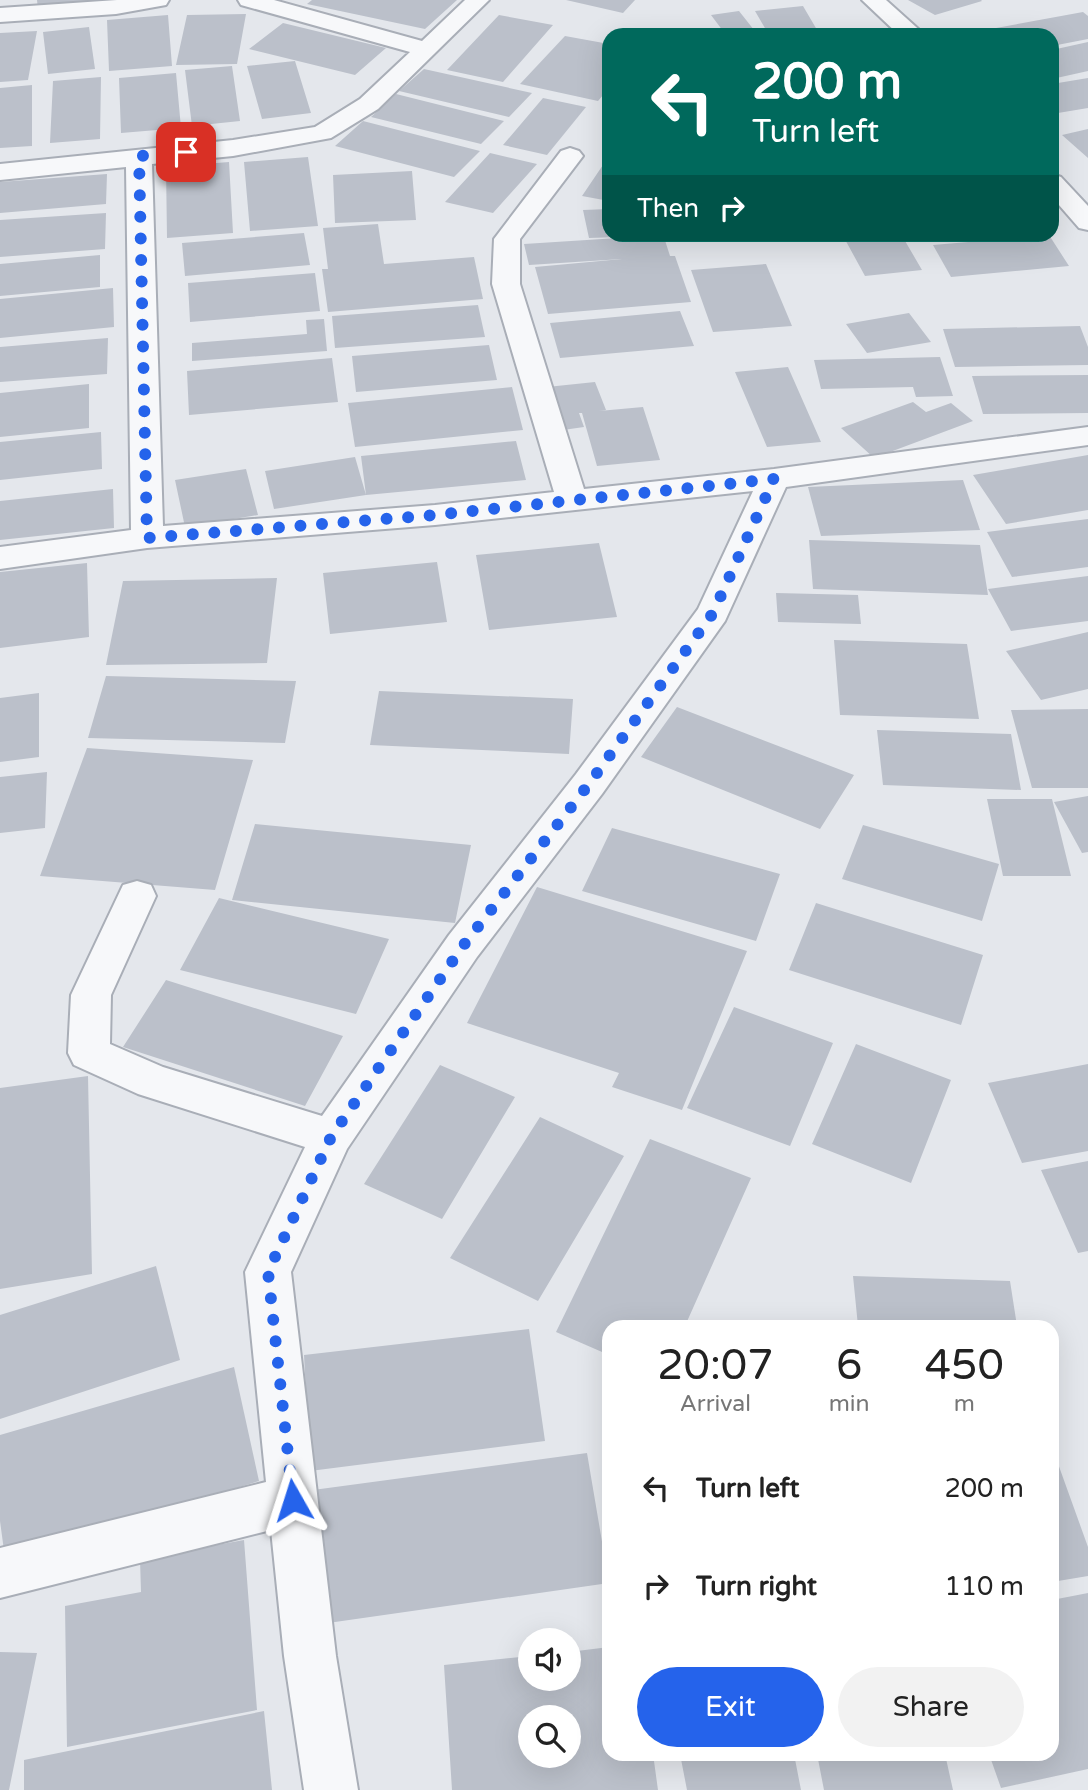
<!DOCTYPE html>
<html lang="en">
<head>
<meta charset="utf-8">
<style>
  body { margin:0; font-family:"Varela Round",sans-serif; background:#f2f2f2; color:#222; height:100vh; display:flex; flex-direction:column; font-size:26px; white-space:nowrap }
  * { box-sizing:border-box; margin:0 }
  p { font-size:23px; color:#767676 }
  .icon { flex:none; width:38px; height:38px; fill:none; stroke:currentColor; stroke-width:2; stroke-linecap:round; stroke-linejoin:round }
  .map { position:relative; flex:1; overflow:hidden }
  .details { position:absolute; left:602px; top:1320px; width:457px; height:441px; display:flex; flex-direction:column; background:#fff; border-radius:21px; box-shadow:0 7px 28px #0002 }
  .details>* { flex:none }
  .banner { position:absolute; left:602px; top:28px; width:457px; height:214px; border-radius:21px; box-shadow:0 7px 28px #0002; background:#00695c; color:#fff; overflow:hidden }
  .controls { position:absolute; left:518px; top:1628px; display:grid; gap:14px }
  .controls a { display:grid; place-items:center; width:63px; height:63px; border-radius:50%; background:#fff; box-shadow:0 7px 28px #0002; font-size:35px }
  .pin { position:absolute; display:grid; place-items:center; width:60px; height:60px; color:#fff; margin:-30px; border-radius:14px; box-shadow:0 4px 10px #0006 }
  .me { position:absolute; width:77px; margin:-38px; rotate:354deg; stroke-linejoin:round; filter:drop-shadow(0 0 5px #0008) }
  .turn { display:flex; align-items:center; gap:24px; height:147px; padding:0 35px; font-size:32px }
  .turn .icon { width:91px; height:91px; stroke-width:2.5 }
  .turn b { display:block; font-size:49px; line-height:60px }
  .then { display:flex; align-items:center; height:66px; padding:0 35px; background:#0003; gap:14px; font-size:26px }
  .eta { display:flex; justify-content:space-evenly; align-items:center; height:119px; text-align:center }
  .eta b { font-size:42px; font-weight:600; line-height:49px }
  .button { display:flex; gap:14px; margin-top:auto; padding:14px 35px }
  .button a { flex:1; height:80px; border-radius:42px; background:#2563eb; color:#fff; font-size:28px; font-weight:600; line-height:80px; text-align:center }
  .button a+a { background:#f2f2f2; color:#222 }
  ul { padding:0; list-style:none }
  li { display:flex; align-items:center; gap:21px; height:98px; padding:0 35px }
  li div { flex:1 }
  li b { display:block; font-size:26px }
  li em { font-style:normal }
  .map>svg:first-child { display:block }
  .building { fill:#bbc0ca; fill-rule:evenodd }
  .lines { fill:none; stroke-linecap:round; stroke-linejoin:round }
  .minor-casing { stroke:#a9aeb7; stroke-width:4 }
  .minor { fill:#f7f8fa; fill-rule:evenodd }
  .route { stroke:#2563eb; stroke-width:12; stroke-dasharray:0 21.6 }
</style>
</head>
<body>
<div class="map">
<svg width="1088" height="1790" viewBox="0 0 1088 1790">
  <rect width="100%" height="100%" fill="#e4e7ec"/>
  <!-- building -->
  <path class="building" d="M 37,0 L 108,0 L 108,2 L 38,9 Z
    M 312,0 L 457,0 L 425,29 L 307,4 Z
    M 566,0 L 635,0 L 623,13 Z
    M 908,0 L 981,0 L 982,1 L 935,15 Z
    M 803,6 L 820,35 L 769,35 L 755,11 Z
    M 739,11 L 758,35 L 726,35 L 711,15 Z
    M 1083,12 L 1088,16 L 1088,39 L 1052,46 L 1052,35 L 992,35 L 985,30 Z
    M 246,14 L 237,64 L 176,65 L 187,15 Z
    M 168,15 L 172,66 L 109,71 L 107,20 Z
    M 499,15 L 553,25 L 503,82 L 447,70 Z
    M 283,23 L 386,48 L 355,75 L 249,49 Z
    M 89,27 L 95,69 L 48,74 L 43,32 Z
    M 37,31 L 28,80 L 0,82 L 0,33 Z
    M 565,36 L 609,44 L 609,88 L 598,101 L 520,84 Z
    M 1088,42 L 1088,71 L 1052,79 L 1052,50 Z
    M 295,61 L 311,113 L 262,119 L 247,66 Z
    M 232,66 L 240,121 L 192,126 L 185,70 Z
    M 424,69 L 532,93 L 509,117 L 399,91 Z
    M 176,73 L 181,128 L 121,133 L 119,78 Z
    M 101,77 L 100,139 L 50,143 L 53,81 Z
    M 1088,78 L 1088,108 L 1052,114 L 1052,84 Z
    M 32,85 L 32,146 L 0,148 L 0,88 Z
    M 396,94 L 504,121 L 481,144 L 371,117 Z
    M 543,98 L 586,107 L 547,155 L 503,145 Z
    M 363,121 L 480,151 L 454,177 L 335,146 Z
    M 1088,129 L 1088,158 L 1062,135 Z
    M 490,153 L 537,164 L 493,213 L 445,202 Z
    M 609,156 L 609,201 L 582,196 Z
    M 308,157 L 318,226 L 250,231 L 244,162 Z
    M 229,162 L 233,233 L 167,238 L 166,167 Z
    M 412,171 L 416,220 L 335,223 L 333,175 Z
    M 107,174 L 106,204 L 0,213 L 0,182 Z
    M 609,209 L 609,234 L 618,237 L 589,238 L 583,210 Z
    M 106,213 L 105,249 L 0,257 L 0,220 Z
    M 378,224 L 384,264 L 474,257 L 483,299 L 328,312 L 322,269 L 328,269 L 323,228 Z
    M 304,233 L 310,265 L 185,276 L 182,243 Z
    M 618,234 L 663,234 L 670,256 L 675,256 L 691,302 L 548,314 L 535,267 L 622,259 L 529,265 L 524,244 L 618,238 Z
    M 842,234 L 901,234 L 922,270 L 865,276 Z
    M 924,234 L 959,234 L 959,236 L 928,240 Z
    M 1049,235 L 1069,266 L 951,277 L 933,245 Z
    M 100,255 L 100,287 L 0,296 L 0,264 Z
    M 766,264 L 792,326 L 713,332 L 691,270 Z
    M 315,273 L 320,311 L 190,322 L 188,283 Z
    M 113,288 L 114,327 L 0,338 L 0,299 Z
    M 478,305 L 485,337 L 335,348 L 332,316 Z
    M 680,311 L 694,346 L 560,358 L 550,323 Z
    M 909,313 L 931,342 L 867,353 L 846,324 Z
    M 324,319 L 327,351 L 192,361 L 192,343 L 307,334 L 306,320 Z
    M 1080,326 L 1088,347 L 1088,365 L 955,367 L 943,329 Z
    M 108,338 L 107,374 L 0,382 L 0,347 Z
    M 489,345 L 497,380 L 356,392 L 352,356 Z
    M 940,357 L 953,396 L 916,397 L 913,387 L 821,389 L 814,360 Z
    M 332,358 L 338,402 L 189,415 L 187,371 Z
    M 788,367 L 821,442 L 767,447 L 735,372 Z
    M 1088,375 L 1088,413 L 983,414 L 972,376 Z
    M 595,382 L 606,410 L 599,411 L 643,407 L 660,460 L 597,466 L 582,413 L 579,413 L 584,427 L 563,430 L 547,387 Z
    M 89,384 L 89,428 L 0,437 L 0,393 Z
    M 512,387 L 523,430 L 355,447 L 348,403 Z
    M 913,402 L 926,412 L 951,403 L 973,421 L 874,458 L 841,428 Z
    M 101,432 L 102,469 L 0,480 L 0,442 Z
    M 516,441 L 526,480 L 366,495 L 361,456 Z
    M 1088,455 L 1088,510 L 1006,524 L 973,475 Z
    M 355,457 L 366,495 L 274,509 L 265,471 Z
    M 246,469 L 258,515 L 185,527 L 175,480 Z
    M 963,480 L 980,530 L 821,536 L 808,487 Z
    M 113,489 L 114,528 L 0,540 L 0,501 Z
    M 1088,519 L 1088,567 L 1012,577 L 987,532 Z
    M 809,540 L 980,545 L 988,595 L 813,589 Z
    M 599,543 L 617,617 L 489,630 L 476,555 Z
    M 437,562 L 447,622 L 330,634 L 323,573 Z
    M 87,563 L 89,637 L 0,648 L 0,572 Z
    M 1088,576 L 1088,621 L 1011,631 L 988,589 Z
    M 277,578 L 267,663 L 106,665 L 123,581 Z
    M 776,593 L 858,595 L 861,624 L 778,622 Z
    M 1088,632 L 1088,689 L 1041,700 L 1006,651 Z
    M 834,640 L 967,644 L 979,719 L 840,715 Z
    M 106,676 L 296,681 L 285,743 L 88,738 Z
    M 379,691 L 573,699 L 569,754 L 370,745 Z
    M 39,693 L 39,757 L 0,762 L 0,698 Z
    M 677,707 L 854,775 L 820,829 L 641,757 Z
    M 1088,709 L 1088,788 L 1032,788 L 1011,710 Z
    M 877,730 L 1011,734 L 1021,790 L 883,785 Z
    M 87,748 L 253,760 L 215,890 L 40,876 Z
    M 47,772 L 45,828 L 0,833 L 0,777 Z
    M 1088,796 L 1088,852 L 1082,853 L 1054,802 Z
    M 987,799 L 1052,799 L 1071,876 L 1003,876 Z
    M 255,824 L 471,845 L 455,923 L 232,900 Z
    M 863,825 L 999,864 L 982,921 L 842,879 Z
    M 612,828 L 780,874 L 756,941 L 582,891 Z
    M 537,887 L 747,951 L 682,1110 L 612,1087 L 619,1073 L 467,1023 Z
    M 219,898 L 389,939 L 356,1014 L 180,970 Z
    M 816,903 L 983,955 L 961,1025 L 789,970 Z
    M 166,980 L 343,1036 L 305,1106 L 123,1047 Z
    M 734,1007 L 833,1043 L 790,1146 L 687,1108 Z
    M 856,1044 L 951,1080 L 911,1183 L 812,1144 Z
    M 1088,1064 L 1088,1151 L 1022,1163 L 988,1083 Z
    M 440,1065 L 515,1097 L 442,1219 L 364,1184 Z
    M 88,1076 L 92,1274 L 0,1289 L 0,1088 Z
    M 540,1117 L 624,1156 L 538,1301 L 450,1258 Z
    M 650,1139 L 751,1178 L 685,1326 L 609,1326 L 609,1355 L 556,1332 Z
    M 1088,1161 L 1088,1251 L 1078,1253 L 1041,1170 Z
    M 156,1266 L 180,1360 L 0,1419 L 0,1315 Z
    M 853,1276 L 1010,1281 L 1017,1326 L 858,1326 Z
    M 529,1329 L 545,1441 L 310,1471 L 304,1355 Z
    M 234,1367 L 259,1481 L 5,1558 L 0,1521 L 0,1435 Z
    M 1052,1447 L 1088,1547 L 1088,1576 L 1052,1582 Z
    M 587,1453 L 609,1583 L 321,1624 L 313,1490 Z
    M 244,1540 L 257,1710 L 67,1747 L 65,1606 L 141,1592 L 140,1559 Z
    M 1088,1593 L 1088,1769 L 1001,1788 L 989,1754 L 1052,1754 L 1052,1600 Z
    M 609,1647 L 609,1754 L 653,1754 L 658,1790 L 452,1790 L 444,1665 L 530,1656 L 530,1678 L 569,1678 L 569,1652 ZM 530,1717 L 569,1717 L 569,1755 L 530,1755 Z
    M 0,1652 L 37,1653 L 9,1790 L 0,1790 Z
    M 264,1711 L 272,1790 L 24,1790 L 24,1760 Z
    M 680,1754 L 794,1754 L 801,1790 L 687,1790 Z
    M 817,1754 L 945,1754 L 953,1790 L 824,1790 Z"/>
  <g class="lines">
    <!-- minor casing -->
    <g class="minor-casing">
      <path id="minor" d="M 117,0 L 169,0 L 166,5 L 116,14 L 0,22 L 0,8 Z
        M 238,0 L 274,0 L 422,41 L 465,0 L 489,0 L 378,109 L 331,138 L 233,156 L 152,164 L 163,526 L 435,505 L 554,492 L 492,284 L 494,239 L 561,151 L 570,148 L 579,151 L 583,156 L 520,239 L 520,284 L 584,489 L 774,469 L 1088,427 L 1088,445 L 786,487 L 725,621 L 602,794 L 477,957 L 347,1149 L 291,1272 L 336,1656 L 358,1790 L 304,1790 L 284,1656 L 271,1530 L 0,1598 L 0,1548 L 266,1482 L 245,1272 L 305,1147 L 138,1094 L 74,1065 L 68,1053 L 71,995 L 123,885 L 137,881 L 151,885 L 156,896 L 111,995 L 110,1044 L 163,1067 L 322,1116 L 449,935 L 576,774 L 698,609 L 753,491 L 435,525 L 147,548 L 0,569 L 0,547 L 131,530 L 126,167 L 0,180 L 0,164 L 233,140 L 315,127 L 360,99 L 410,52 L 241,5 Z
        M 862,0 L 886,0 L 925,35 L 899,35 Z
        M 1052,174 L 1061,177 L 1088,206 L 1088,230 L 1079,228 L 1052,197 Z"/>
    </g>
    <!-- minor -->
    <use href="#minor" class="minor"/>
  </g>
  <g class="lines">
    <!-- route -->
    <path class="route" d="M 186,152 L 139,156 L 147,538 L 435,515 L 774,479 L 713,613 L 589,784 L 463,946 L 331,1137 L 268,1272 L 293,1500"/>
  </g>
</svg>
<div class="controls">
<a><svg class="icon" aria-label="sound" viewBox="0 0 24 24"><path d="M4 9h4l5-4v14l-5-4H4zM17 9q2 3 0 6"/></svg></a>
<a><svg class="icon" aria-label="search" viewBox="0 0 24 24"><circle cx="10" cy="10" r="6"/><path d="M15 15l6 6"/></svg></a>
</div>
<div class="pin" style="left:186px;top:152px;background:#d93025"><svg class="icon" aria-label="arrive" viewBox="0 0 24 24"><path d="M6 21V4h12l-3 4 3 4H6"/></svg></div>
<svg class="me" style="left:293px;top:1500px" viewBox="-20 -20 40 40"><path d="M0-17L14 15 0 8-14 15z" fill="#2563eb" stroke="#fff" stroke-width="4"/></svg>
<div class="banner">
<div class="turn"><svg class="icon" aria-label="left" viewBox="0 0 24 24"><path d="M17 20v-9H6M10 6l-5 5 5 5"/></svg><div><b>200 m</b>Turn left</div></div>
<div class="then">Then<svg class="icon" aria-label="right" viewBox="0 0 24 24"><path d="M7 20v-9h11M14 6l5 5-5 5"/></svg></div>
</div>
<section class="details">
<div class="eta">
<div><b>20:07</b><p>Arrival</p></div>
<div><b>6</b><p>min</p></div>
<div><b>450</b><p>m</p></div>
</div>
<ul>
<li><svg class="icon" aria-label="left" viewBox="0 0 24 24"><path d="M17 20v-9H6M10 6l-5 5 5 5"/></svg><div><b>Turn left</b></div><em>200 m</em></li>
<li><svg class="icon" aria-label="right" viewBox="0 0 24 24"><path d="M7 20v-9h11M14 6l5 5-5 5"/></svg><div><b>Turn right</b></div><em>110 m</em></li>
</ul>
<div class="button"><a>Exit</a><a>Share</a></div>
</section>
</div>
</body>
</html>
